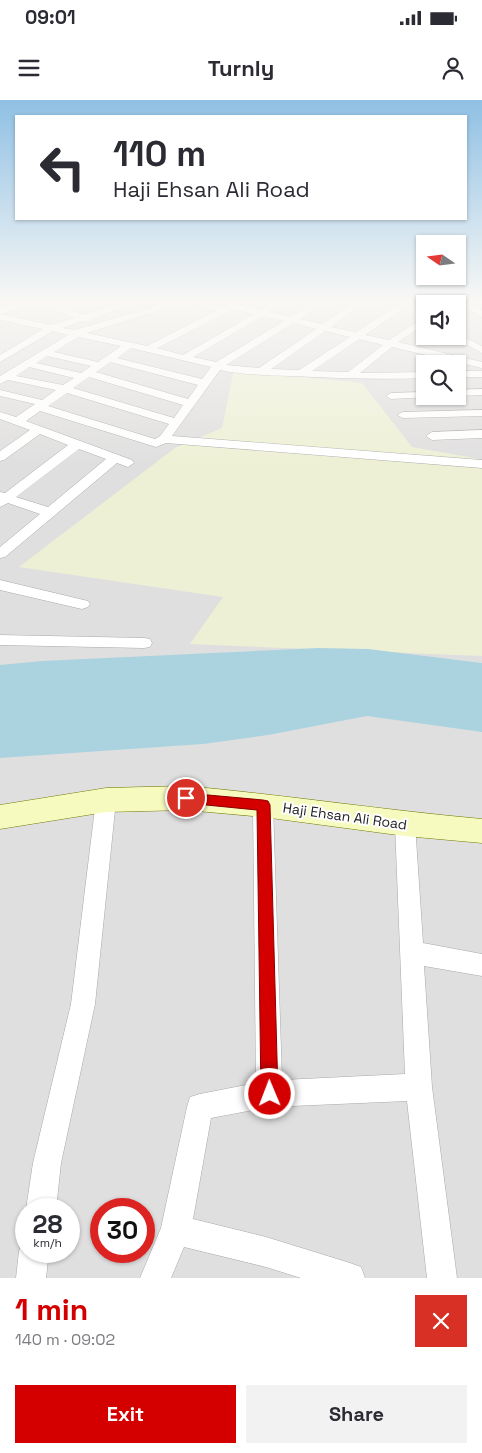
<!DOCTYPE html>
<html lang="en">
<head>
<meta charset="utf-8">
<style>
  body { margin:0; font-family:"Space Grotesk",sans-serif; background:#f2f2f3; color:#2b2b33; height:100vh; display:flex; flex-direction:column; font-size:19px; white-space:nowrap }
  * { box-sizing:border-box; margin:0 }
  p { font-size:16px; color:#7c7c81 }
  .icon { flex:none; width:28px; height:28px; fill:none; stroke:currentColor; stroke-width:2; stroke-linecap:round; stroke-linejoin:round }
  .map { position:relative; height:1178px; overflow:hidden }
  .drawer { display:flex; flex-direction:column; background:#fff; flex:1 }
  .drawer>* { flex:none }
  .guide { position:absolute; left:15px; top:15px; width:452px; height:105px; border-radius:0px; box-shadow:0 1px 4px #0004; background:#fff; color:#2b2b33; overflow:hidden }
  .needle { width:32px; rotate:284deg }
  .buttons { position:absolute; left:416px; top:135px; display:grid; gap:10px }
  .buttons a { display:grid; place-items:center; width:50px; height:50px; border-radius:0px; background:#fff; box-shadow:0 1px 4px #0004; font-size:25px }
  .speed { position:absolute; left:15px; top:1098px; display:flex; gap:10px; font-size:25px; font-weight:700; text-align:center }
  .speed>* { display:grid; place-content:center; width:65px; height:65px; border-radius:50%; background:#fff; box-shadow:0 1px 4px #0004; line-height:1 }
  .speed small { font-size:12px; font-weight:400 }
  .speed .limit { border:8px solid #d22; background:#fff; color:#111 }
  .pin { position:absolute; display:grid; place-items:center; width:42px; height:42px; color:#fff; margin:-21px; border:2px solid #fff; border-radius:50%; box-shadow:0 1px 5px #0007 }
  .me { position:absolute; width:55px; margin:-28px; rotate:359deg; stroke-linejoin:round; filter:drop-shadow(0 0 4px #0008) }
  .turn { display:flex; align-items:center; gap:18px; height:105px; padding:0 15px; font-size:22px }
  .turn .icon { width:65px; height:65px; stroke-width:2.5 }
  .turn b { display:block; font-size:35px; line-height:42px }
  .round { display:grid; place-items:center; flex:none; width:52px; height:52px; border-radius:0px; background:#f2f2f3 }
  .overview { display:flex; align-items:center; justify-content:space-between; height:85px; padding:0 15px }
  h1 { font-size:30px; font-weight:800; line-height:38px; color:#d40000 }
  .action { display:flex; gap:10px; margin-top:auto; padding:10px 15px }
  .action a { flex:1; height:58px; border-radius:0px; background:#d40000; color:#fff; font-size:20px; font-weight:800; line-height:58px; text-align:center }
  .action a+a { background:#f2f2f3; color:#2b2b33 }
  .status { display:flex; justify-content:space-between; align-items:center; height:35px; padding:0 25px; background:#fff; direction:ltr }
  .status svg { height:14px; fill:currentColor }
  header { display:flex; justify-content:space-between; align-items:center; height:65px; padding:0 15px; background:#fff; font-size:22px; font-weight:800 }
  .map>svg:first-child { display:block }
  .residential { fill:#e0dfdf; fill-rule:evenodd }
  .farmland { fill:#eef0d5 }
  .water { fill:#aad3df }
  .lines { fill:none; stroke-linecap:round; stroke-linejoin:round }
  .street-casing { stroke:#a9a9a9; stroke-width:1 }
  .secondary-casing { stroke:#707d05; stroke-width:1 }
  .street { fill:#fff; fill-rule:evenodd }
  .secondary { fill:#f7fabf; fill-rule:evenodd }
  .route { fill:#d40000; stroke:#8a0000 }
  .labels { text-anchor:middle; stroke-width:4; stroke-linejoin:round; paint-order:stroke }
  .street-label { font-size:14px; fill:#222; stroke:#fff }
</style>
</head>
<body>
<div class="status"><b>09:01</b><svg viewBox="0 0 49 12"><path d="M0 12V9h3v3zM5 12V6h3v6zM10 12V3h3v9zM15 12V0h3v12zM26 1h20v11H26zM47 4h2v5h-2z"/></svg></div>
<header><svg class="icon" aria-label="menu" viewBox="0 0 24 24"><path d="M4 6h16M4 12h16M4 18h16"/></svg>Turnly<svg class="icon" aria-label="person" viewBox="0 0 24 24"><circle cx="12" cy="8" r="4"/><path d="M4 21q1-7 8-7t8 7"/></svg></header>
<div class="map">
<svg width="482" height="1178" viewBox="0 0 482 1178">
  <rect width="100%" height="100%" fill="#f2efe9"/>
  <!-- residential -->
  <path class="residential" d="M 0,201 L 482,201 L 482,1178 L 0,1178 ZM 425,204 L 458,204 L 458,236 L 425,236 ZM 425,264 L 458,264 L 458,296 L 425,296 ZM 26,1109 L 69,1109 L 69,1151 L 26,1151 ZM 101,1109 L 144,1109 L 144,1151 L 101,1151 Z"/>
  <!-- farmland -->
  <path class="farmland" d="M 234,270 L 362,283 L 412,347 L 480,359 L 482,363 L 482,556 L 190,544 L 223,497 L 19,467 L 175,348 L 222,328 Z"/>
  <!-- water -->
  <path class="water" d="M 318,548 L 368,549 L 482,563 L 482,632 L 367,616 L 268,635 L 203,644 L 0,658 L 0,565 L 42,561 Z"/>
  <g class="lines">
    <!-- street casing -->
    <g class="street-casing">
      <path id="street" d="M 27,201 L 52,201 L 63,206 L 77,201 L 91,201 L 70,209 L 83,215 L 126,201 L 140,201 L 91,219 L 90,222 L 82,221 L 62,228 L 75,230 L 174,201 L 189,201 L 87,233 L 147,246 L 215,211 L 190,201 L 204,201 L 222,208 L 233,201 L 245,201 L 240,205 L 261,210 L 276,201 L 287,201 L 270,212 L 290,217 L 316,201 L 327,201 L 300,219 L 322,224 L 356,201 L 366,201 L 331,227 L 356,232 L 396,206 L 402,206 L 402,210 L 365,235 L 389,240 L 421,219 L 425,219 L 425,224 L 398,242 L 482,262 L 482,268 L 392,247 L 360,273 L 425,272 L 425,278 C 380,280 336,278 292,276 C 267,275 243,275 220,270 L 172,336 L 482,360 L 482,368 L 166,343 L 156,347 L 40,311 L 26,321 L 132,360 L 134,363 L 128,367 L 117,363 L 5,457 L 0,458 L 0,447 L 40,414 L 8,403 L 0,407 L 0,392 L 5,393 L 68,345 L 40,334 L 4,360 L 0,361 L 0,351 L 30,330 L 0,319 L 0,312 L 16,317 L 35,304 L 0,296 L 0,290 L 42,300 L 56,290 L 8,280 L 0,284 L 0,276 L 68,235 L 53,231 L 0,262 L 0,255 L 43,229 L 0,220 L 0,214 L 51,225 L 74,218 L 62,212 L 56,212 L 55,209 L 41,203 L 0,214 L 0,208 ZM 233,209 L 254,214 L 183,255 L 157,248 ZM 263,216 L 284,221 L 216,262 L 193,257 ZM 293,223 L 316,229 L 259,268 L 226,265 ZM 325,231 L 350,237 L 299,270 L 271,269 ZM 78,237 L 121,246 L 98,262 L 54,252 ZM 359,239 L 383,245 L 348,272 L 312,271 ZM 131,248 L 211,267 L 202,279 L 117,258 ZM 47,256 L 91,266 L 81,273 L 36,263 ZM 110,262 L 198,285 L 188,299 L 96,272 ZM 29,267 L 74,278 L 63,285 L 16,276 ZM 89,277 L 183,305 L 174,318 L 73,288 ZM 67,293 L 169,324 L 160,336 L 155,339 L 48,306 ZM 79,349 L 106,359 L 48,407 L 16,397 Z
        M 454,201 L 465,201 L 482,210 L 482,217 Z
        M 458,234 L 482,246 L 482,253 L 450,236 L 458,236 Z
        M 458,271 L 482,271 L 482,277 L 458,277 Z
        M 482,289 L 482,295 L 458,296 L 458,290 Z
        M 425,292 L 425,296 L 429,297 L 391,299 L 386,296 L 391,293 Z
        M 482,310 L 482,316 L 403,318 L 397,315 L 403,312 Z
        M 482,330 L 482,338 L 432,340 L 426,336 L 432,332 Z
        M 0,480 L 88,501 L 90,504 L 88,507 L 82,509 L 0,490 Z
        M 0,535 L 144,538 L 150,539 L 152,543 L 150,547 L 144,548 L 0,545 Z
        M 106,692 L 113,694 L 116,700 L 95,904 L 61,1063 L 56,1109 L 26,1109 L 33,1063 L 71,904 L 96,700 L 99,694 Z
        M 263,697 L 270,699 L 273,705 L 282,980 L 405,974 L 395,724 L 398,718 L 405,715 L 412,718 L 415,724 L 423,843 L 482,854 L 482,876 L 424,866 L 432,987 L 457,1178 L 427,1178 L 407,1001 L 269,1007 L 211,1018 L 193,1119 L 266,1137 L 350,1163 L 361,1167 L 365,1178 L 301,1178 L 266,1167 L 184,1147 L 171,1178 L 140,1178 L 161,1128 L 187,1007 L 190,997 L 200,994 L 256,983 L 253,705 L 256,699 Z
        M 26,1139 L 26,1151 L 49,1151 L 46,1178 L 16,1178 L 19,1151 L 23,1140 Z"/>
    </g>
    <!-- secondary casing -->
    <g class="secondary-casing">
      <path id="secondary" d="M 186,686 C 285,695 383,710 482,719 L 482,743 L 405,736 L 263,717 L 186,710 L 106,712 L 0,729 L 0,705 L 106,688 Z"/>
    </g>
    <!-- street -->
    <use href="#street" class="street"/>
    <!-- secondary -->
    <use href="#secondary" class="secondary"/>
  </g>
  <!-- sky -->
  <linearGradient id="sky" x2="0" y2="1"><stop stop-color="#8fc0e4"/><stop offset="0.55" stop-color="#f9f8f5"/><stop offset="1" stop-color="#f9f8f5" stop-opacity="0"/></linearGradient>
  <rect width="482" height="366" fill="url(#sky)"/>
  <!-- route -->
  <path class="route" d="M 186,693 L 263,700 L 268,701 L 270,705 L 278,994 L 276,1000 L 270,1002 L 263,1000 L 261,994 L 257,710 L 186,703 L 182,702 L 180,698 L 182,694 Z"/>
  <g class="labels">
    <!-- street labels -->
    <g class="street-label">
      <text transform="translate(345 716) rotate(8)" y="5">Haji Ehsan Ali Road</text>
    </g>
  </g>
</svg>
<div class="buttons">
<a><svg class="needle" viewBox="-14 -14 28 28"><path d="M0-13l5 13h-10z" fill="#e53935"/><path d="M0 13l5-13h-10z" fill="#7c7c81"/></svg></a>
<a><svg class="icon" aria-label="sound" viewBox="0 0 24 24"><path d="M4 9h4l5-4v14l-5-4H4zM17 9q2 3 0 6"/></svg></a>
<a><svg class="icon" aria-label="search" viewBox="0 0 24 24"><circle cx="10" cy="10" r="6"/><path d="M15 15l6 6"/></svg></a>
</div>
<div class="speed"><div>28<small>km/h</small></div><div class="limit">30</div></div>
<div class="pin" style="left:186px;top:698px;background:#d93025"><svg class="icon" aria-label="arrive" viewBox="0 0 24 24"><path d="M6 21V4h12l-3 4 3 4H6"/></svg></div>
<svg class="me" style="left:270px;top:994px" viewBox="-20 -20 40 40"><circle r="17" fill="#d40000" stroke="#fff" stroke-width="3"/><path d="M0-11L8 9 0 5-8 9z" fill="#fff"/></svg>
<div class="guide">
<div class="turn"><svg class="icon" aria-label="left" viewBox="0 0 24 24"><path d="M17 20v-9H6M10 6l-5 5 5 5"/></svg><div><b>110 m</b>Haji Ehsan Ali Road</div></div>
</div>
</div>
<section class="drawer">
<div class="overview"><div><h1>1 min</h1><p>140 m · 09:02</p></div><a class="round" style="background:#d93025;color:#fff"><svg class="icon" aria-label="close" viewBox="0 0 24 24"><path d="M6 6l12 12M18 6L6 18"/></svg></a></div>
<div class="action"><a>Exit</a><a>Share</a></div>
</section>
</body>
</html>
